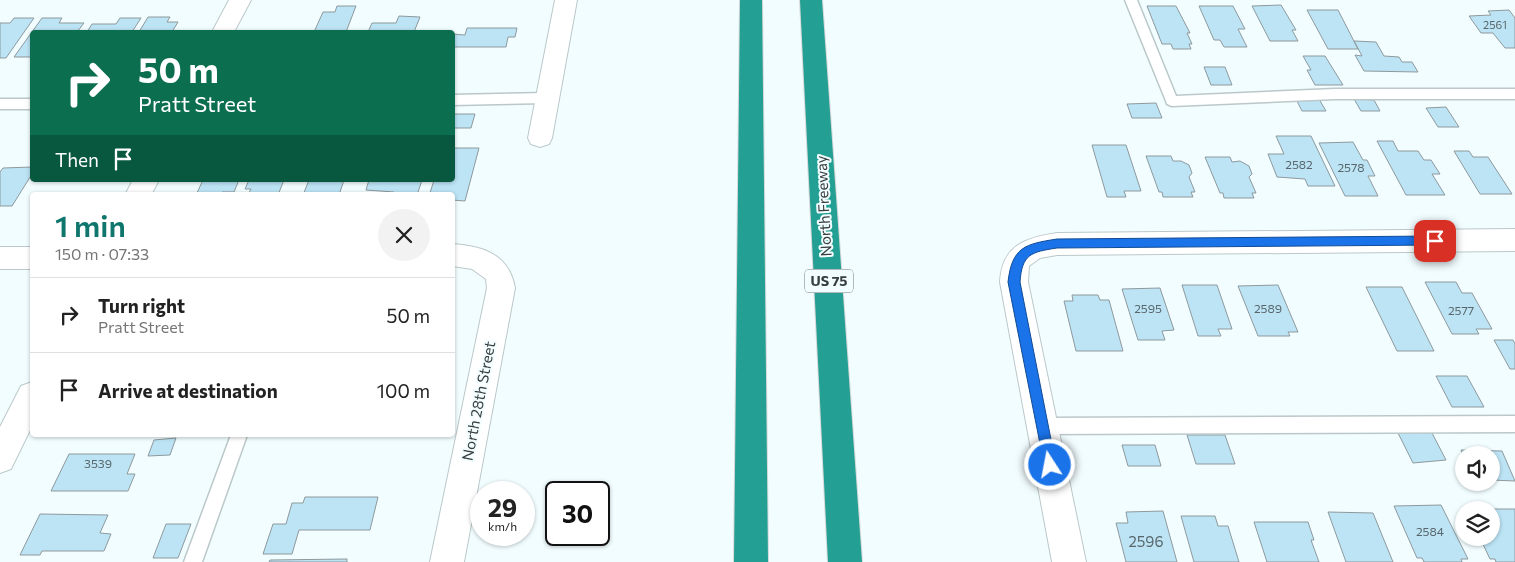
<!DOCTYPE html>
<html lang="en">
<head>
<meta charset="utf-8">
<style>
  body { margin:0; font-family:Commissioner,sans-serif; background:#f2f2f2; color:#222; height:100vh; display:flex; flex-direction:column; font-size:19px; white-space:nowrap }
  * { box-sizing:border-box; margin:0 }
  p { font-size:16px; color:#767676 }
  .icon { flex:none; width:28px; height:28px; fill:none; stroke:currentColor; stroke-width:2; stroke-linecap:round; stroke-linejoin:round }
  .map { position:relative; flex:1; overflow:hidden }
  .drawer { position:absolute; left:30px; top:192px; width:425px; height:245px; display:flex; flex-direction:column; background:#fff; border-radius:5px; box-shadow:0 1px 4px #0004 }
  .drawer>* { flex:none }
  .guide { position:absolute; left:30px; top:30px; width:425px; height:152px; border-radius:5px; box-shadow:0 1px 4px #0004; background:#0b6e4f; color:#fff; overflow:hidden }
  .buttons { position:absolute; left:1455px; top:446px; display:grid; gap:10px }
  .buttons a { display:grid; place-items:center; width:45px; height:45px; border-radius:50%; background:#fff; box-shadow:0 1px 4px #0004; font-size:25px }
  .speed { position:absolute; left:470px; top:481px; display:flex; gap:10px; font-size:25px; font-weight:700; text-align:center }
  .speed>* { display:grid; place-content:center; width:65px; height:65px; border-radius:50%; background:#fff; box-shadow:0 1px 4px #0004; line-height:1 }
  .speed small { font-size:12px; font-weight:400 }
  .speed .limit { border:2px solid #111; border-radius:8px; background:#fff; color:#111 }
  .pin { position:absolute; display:grid; place-items:center; width:42px; height:42px; color:#fff; margin:-21px; border-radius:10px; box-shadow:0 2px 8px #0006 }
  .me { position:absolute; width:55px; margin:-28px; rotate:349deg; stroke-linejoin:round; filter:drop-shadow(0 0 4px #0008) }
  .turn { display:flex; align-items:center; gap:18px; height:105px; padding:0 25px; font-size:22px }
  .turn .icon { width:65px; height:65px; stroke-width:2.5 }
  .turn b { display:block; font-size:35px; line-height:42px }
  .then { display:flex; align-items:center; height:48px; padding:0 25px; background:#0003; gap:10px; font-size:19px }
  .round { display:grid; place-items:center; flex:none; width:52px; height:52px; border-radius:26px; background:#f2f2f2 }
  .overview { display:flex; align-items:center; justify-content:space-between; height:85px; padding:0 25px }
  h1 { font-size:30px; font-weight:600; line-height:38px; color:#0f766e }
  ul { padding:0; list-style:none }
  li { display:flex; align-items:center; gap:15px; height:75px; padding:0 25px; border-top:1px solid #e0e0e0 }
  li div { flex:1 }
  li b { display:block; font-size:19px }
  li em { font-style:normal }
  .map>svg:first-child { display:block }
  .building { fill:#bce4f5; stroke:#8e999d }
  .lines { fill:none; stroke-linecap:round; stroke-linejoin:round }
  .service-casing { stroke:#bbc8ca; stroke-width:3 }
  .minor-casing { stroke:#bbc8ca; stroke-width:2 }
  .motorway-casing { stroke:#d7d8d8; stroke-width:2 }
  .service { fill:#fff; fill-rule:evenodd }
  .minor { fill:#fff; fill-rule:evenodd }
  .motorway { fill:#23a093; fill-rule:evenodd }
  .route { fill:#1a73e8; stroke:#114b97 }
  .labels { text-anchor:middle; stroke-width:4; stroke-linejoin:round; paint-order:stroke }
  .far-number-label { font-size:11px; fill:#59676c }
  .number-label { font-size:12px; fill:#59676c }
  .shield { fill:#f2fdff; stroke:#707778; stroke-width:1 }
  .shield-label { font-size:14px; font-weight:bold; fill:#383d3e }
  .street-label { font-size:15px; fill:#383d3e; stroke:#f2fdff }
  .near-number-label { font-size:15px; fill:#59676c }
</style>
</head>
<body>
<div class="map">
<svg width="1515" height="562" viewBox="0 0 1515 562">
  <rect width="100%" height="100%" fill="#f2fdff"/>
  <!-- building -->
  <path class="building" d="M 1281,5 L 1296,30 L 1292,30 L 1298,41 L 1270,41 L 1252,6 Z
    M 337,6 L 356,6 L 346,32 L 314,32 L 323,12 L 335,12 Z
    M 1147,6 L 1176,6 L 1190,33 L 1187,33 L 1192,44 L 1189,44 L 1191,49 L 1173,49 L 1171,44 L 1162,44 Z
    M 1199,6 L 1233,6 L 1245,29 L 1238,29 L 1247,47 L 1224,47 L 1220,40 L 1214,40 Z
    M 1307,10 L 1338,10 L 1358,49 L 1328,49 Z
    M 1509,10 L 1515,18 L 1515,48 L 1505,48 L 1493,33 L 1481,33 L 1469,16 L 1491,15 L 1488,11 Z
    M 399,16 L 420,17 L 414,32 L 368,32 L 372,23 L 396,23 Z
    M 148,17 L 170,17 L 167,22 L 178,22 L 172,32 L 139,32 Z
    M 14,18 L 34,18 L 6,58 L 0,58 L 0,23 L 10,23 Z
    M 42,18 L 62,18 L 59,23 L 84,23 L 77,32 L 32,32 L 32,57 L 14,57 Z
    M 120,18 L 141,18 L 132,32 L 87,32 L 92,24 L 116,24 Z
    M 467,28 L 517,28 L 515,37 L 508,37 L 506,47 L 452,47 L 452,34 L 465,35 Z
    M 1354,41 L 1376,42 L 1384,56 L 1399,57 L 1402,62 L 1412,62 L 1418,72 L 1364,71 L 1355,55 L 1362,56 Z
    M 1303,56 L 1325,56 L 1343,85 L 1315,85 L 1307,70 L 1311,70 Z
    M 1204,67 L 1225,67 L 1232,85 L 1211,85 Z
    M 1296,99 L 1319,99 L 1326,111 L 1302,111 Z
    M 1354,99 L 1374,100 L 1380,111 L 1361,111 Z
    M 1156,103 L 1162,118 L 1132,118 L 1127,104 Z
    M 1446,107 L 1459,127 L 1438,127 L 1426,108 Z
    M 452,114 L 475,114 L 471,128 L 452,128 Z
    M 1276,136 L 1311,136 L 1335,186 L 1308,186 L 1305,179 L 1277,177 L 1268,154 L 1284,154 Z
    M 1377,141 L 1393,141 L 1398,151 L 1418,151 L 1424,160 L 1431,160 L 1440,174 L 1432,174 L 1445,195 L 1406,195 Z
    M 1353,142 L 1363,160 L 1367,160 L 1375,176 L 1368,176 L 1378,196 L 1345,196 L 1319,143 Z
    M 1092,145 L 1126,145 L 1141,191 L 1124,191 L 1126,197 L 1107,197 Z
    M 452,148 L 479,148 L 465,201 L 452,200 L 452,195 L 430,193 L 434,180 L 452,180 Z
    M 1454,151 L 1469,151 L 1473,157 L 1488,157 L 1512,194 L 1480,194 Z
    M 1146,156 L 1171,156 L 1173,161 L 1181,161 L 1189,165 L 1192,173 L 1189,177 L 1195,192 L 1191,192 L 1193,197 L 1163,197 L 1162,192 L 1159,192 Z
    M 1205,157 L 1230,157 L 1232,162 L 1240,161 L 1249,166 L 1252,174 L 1249,177 L 1256,193 L 1252,193 L 1254,198 L 1224,198 L 1223,193 L 1220,193 Z
    M 32,167 L 32,174 L 12,206 L 0,206 L 0,172 L 3,168 Z
    M 203,180 L 239,180 L 234,192 L 222,192 L 220,195 L 196,195 Z
    M 249,180 L 284,180 L 278,195 L 248,195 L 251,189 L 245,189 Z
    M 309,180 L 344,180 L 339,195 L 303,195 Z
    M 369,180 L 422,180 L 417,195 L 393,195 L 394,192 L 366,190 Z
    M 1425,282 L 1456,282 L 1462,293 L 1472,293 L 1492,329 L 1476,329 L 1479,334 L 1452,334 Z
    M 1182,285 L 1217,285 L 1232,329 L 1218,329 L 1221,336 L 1198,336 Z
    M 1278,285 L 1298,332 L 1288,332 L 1290,336 L 1258,336 L 1238,286 Z
    M 1366,287 L 1402,287 L 1434,351 L 1397,351 Z
    M 1160,288 L 1174,330 L 1162,331 L 1165,340 L 1138,340 L 1122,289 Z
    M 1072,295 L 1098,295 L 1100,300 L 1109,300 L 1123,351 L 1076,351 L 1064,301 L 1073,301 Z
    M 1494,340 L 1513,340 L 1515,344 L 1515,369 L 1510,369 Z
    M 1436,376 L 1467,376 L 1484,407 L 1452,407 Z
    M 1431,431 L 1446,460 L 1413,463 L 1398,433 Z
    M 1187,435 L 1225,435 L 1235,464 L 1196,464 Z
    M 176,438 L 170,455 L 148,456 L 154,440 Z
    M 1122,445 L 1155,445 L 1161,466 L 1128,466 Z
    M 1461,450 L 1502,451 L 1515,481 L 1491,480 L 1491,455 L 1464,455 L 1464,457 Z
    M 69,454 L 135,454 L 127,474 L 135,474 L 128,491 L 51,491 Z
    M 305,497 L 378,497 L 370,530 L 299,530 L 292,554 L 263,554 L 273,524 L 286,524 L 292,503 L 303,503 Z
    M 1441,505 L 1468,559 L 1461,559 L 1462,562 L 1424,562 L 1422,558 L 1417,558 L 1394,506 Z
    M 1467,509 L 1515,509 L 1515,562 L 1496,562 L 1495,559 L 1490,559 L 1480,538 L 1491,538 L 1491,510 Z
    M 1163,511 L 1177,562 L 1126,562 L 1116,523 L 1128,523 L 1126,512 Z
    M 1328,512 L 1373,513 L 1393,562 L 1346,562 Z
    M 40,514 L 108,515 L 100,533 L 111,534 L 104,551 L 42,551 L 40,555 L 20,555 Z
    M 1181,516 L 1215,516 L 1218,526 L 1228,526 L 1239,562 L 1194,562 Z
    M 1254,522 L 1308,522 L 1314,540 L 1311,540 L 1319,562 L 1267,562 Z
    M 166,524 L 191,524 L 178,558 L 153,558 Z
    M 347,559 L 347,562 L 269,562 L 270,560 Z"/>
  <g class="lines">
    <!-- service casing -->
    <g class="service-casing">
      <path id="service" d="M 1125,0 L 1137,0 L 1176,96 L 1335,89 L 1515,89 L 1515,99 L 1335,99 L 1172,106 L 1167,104 L 1166,101 Z
        M 547,93 L 552,95 L 553,98 L 552,101 L 547,103 L 452,105 L 452,95 Z
        M 0,99 L 32,99 L 32,109 L 0,109 Z
        M 1515,416 L 1515,432 L 1042,434 L 1036,432 L 1034,426 L 1036,420 L 1042,418 Z
        M 231,435 L 247,435 L 202,562 L 184,562 Z"/>
    </g>
    <!-- minor casing -->
    <g class="minor-casing">
      <path id="minor" d="M 229,0 L 251,0 L 234,32 L 212,32 Z
        M 555,0 L 577,0 L 552,138 L 549,144 L 540,147 L 531,144 L 528,138 Z
        M 133,180 L 159,180 L 151,195 L 125,195 Z
        M 1515,229 L 1515,251 L 1057,255 L 1040,258 L 1029,266 L 1028,282 L 1086,562 L 1052,562 L 1000,282 C 1002,245 1025,238 1057,233 Z
        M 452,244 C 483,246 509,254 515,288 L 464,562 L 430,562 L 487,288 L 486,279 L 472,269 L 452,266 Z
        M 0,247 L 32,247 L 32,269 L 0,269 Z
        M 32,382 L 32,426 L 11,469 L 0,473 L 0,427 L 21,386 Z"/>
    </g>
    <!-- motorway casing -->
    <g class="motorway-casing">
      <path id="motorway" d="M 740,0 L 762,0 L 768,562 L 734,562 Z
        M 800,0 L 822,0 L 862,562 L 828,562 Z"/>
    </g>
    <!-- service -->
    <use href="#service" class="service"/>
    <!-- minor -->
    <use href="#minor" class="minor"/>
    <!-- motorway -->
    <use href="#motorway" class="motorway"/>
  </g>
  <!-- route -->
  <path class="route" d="M 1435,236 L 1441,241 L 1435,245 L 1057,248 C 1031,252 1022,254 1020,282 L 1056,465 L 1054,469 L 1050,471 L 1045,469 L 1008,282 C 1012,247 1025,244 1057,239 Z"/>
  <g class="labels">
    <!-- far-number labels -->
    <g class="far-number-label">
      <text x="1495" y="29">2561</text>
    </g>
    <!-- number labels -->
    <g class="number-label">
      <text x="1299" y="169">2582</text>
      <text x="1351" y="172">2578</text>
      <text x="1148" y="313">2595</text>
      <text x="1268" y="313">2589</text>
      <text x="1461" y="315">2577</text>
      <text x="98" y="468">3539</text>
      <text x="1430" y="536">2584</text>
    </g>
    <!-- shield labels -->
    <rect class="shield" x="805" y="269.5" width="48" height="23" rx="4"/>
    <g class="shield-label">
      <text x="829" y="286">US 75</text>
    </g>
    <!-- street labels -->
    <g class="street-label">
      <text transform="translate(824 206) rotate(-93)" y="5">North Freeway</text>
      <text transform="translate(479 401) rotate(-79)" y="5">North 28th Street</text>
    </g>
    <!-- near-number labels -->
    <g class="near-number-label">
      <text x="1146" y="547">2596</text>
    </g>
  </g>
</svg>
<div class="buttons">
<a><svg class="icon" aria-label="sound" viewBox="0 0 24 24"><path d="M4 9h4l5-4v14l-5-4H4zM17 9q2 3 0 6"/></svg></a>
<a><svg class="icon" aria-label="layers" viewBox="0 0 24 24"><path d="M12 4l9 5-9 5-9-5zM3 14l9 5 9-5"/></svg></a>
</div>
<div class="speed"><div>29<small>km/h</small></div><div class="limit">30</div></div>
<div class="pin" style="left:1435px;top:241px;background:#d93025"><svg class="icon" aria-label="arrive" viewBox="0 0 24 24"><path d="M6 21V4h12l-3 4 3 4H6"/></svg></div>
<svg class="me" style="left:1050px;top:465px" viewBox="-20 -20 40 40"><circle r="17" fill="#1a73e8" stroke="#fff" stroke-width="3"/><path d="M0-11L8 9 0 5-8 9z" fill="#fff"/></svg>
<div class="guide">
<div class="turn"><svg class="icon" aria-label="right" viewBox="0 0 24 24"><path d="M7 20v-9h11M14 6l5 5-5 5"/></svg><div><b>50 m</b>Pratt Street</div></div>
<div class="then">Then<svg class="icon" aria-label="arrive" viewBox="0 0 24 24"><path d="M6 21V4h12l-3 4 3 4H6"/></svg></div>
</div>
<section class="drawer">
<div class="overview"><div><h1>1 min</h1><p>150 m · 07:33</p></div><a class="round"><svg class="icon" aria-label="close" viewBox="0 0 24 24"><path d="M6 6l12 12M18 6L6 18"/></svg></a></div>
<ul>
<li><svg class="icon" aria-label="right" viewBox="0 0 24 24"><path d="M7 20v-9h11M14 6l5 5-5 5"/></svg><div><b>Turn right</b><p>Pratt Street</p></div><em>50 m</em></li>
<li><svg class="icon" aria-label="arrive" viewBox="0 0 24 24"><path d="M6 21V4h12l-3 4 3 4H6"/></svg><div><b>Arrive at destination</b></div><em>100 m</em></li>
</ul>
</section>
</div>
</body>
</html>
